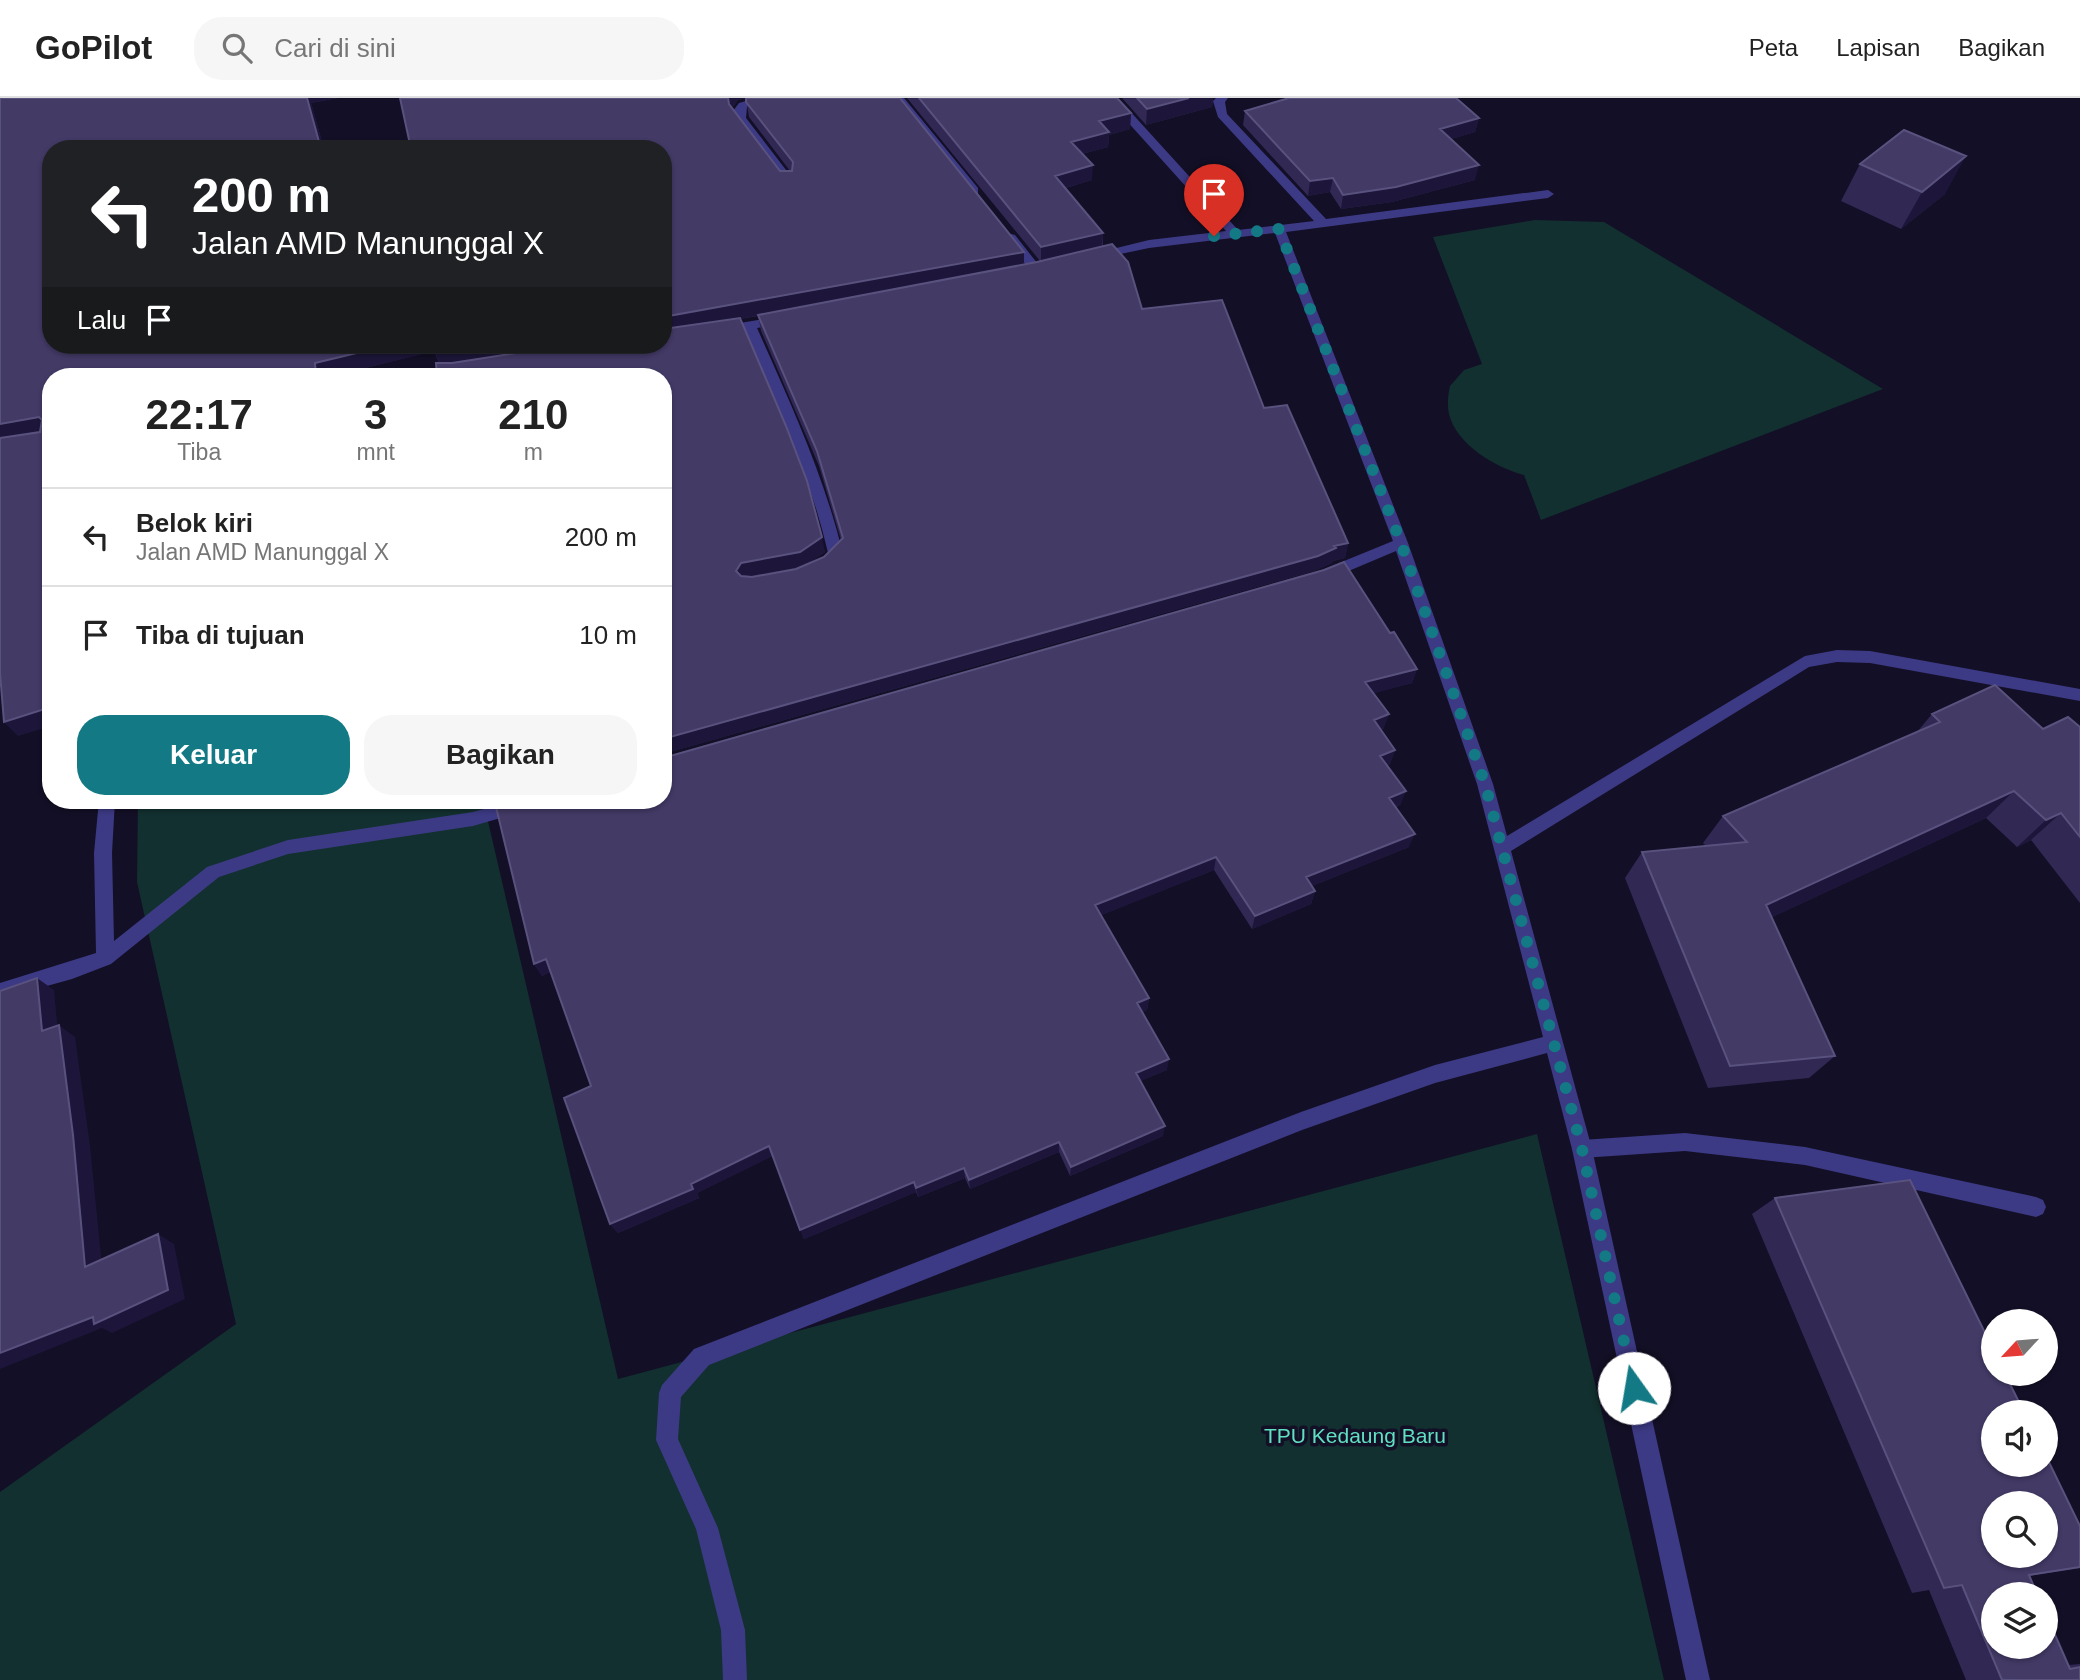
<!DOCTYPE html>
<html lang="id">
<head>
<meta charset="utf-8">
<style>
  body { margin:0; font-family:Arial,sans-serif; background:#f6f6f6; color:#222; height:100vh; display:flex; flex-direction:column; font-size:26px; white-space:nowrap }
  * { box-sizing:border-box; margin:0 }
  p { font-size:23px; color:#767676 }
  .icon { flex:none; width:38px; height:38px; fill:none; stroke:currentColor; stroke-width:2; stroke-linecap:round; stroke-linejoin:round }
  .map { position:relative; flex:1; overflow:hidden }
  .sheet { position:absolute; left:42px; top:270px; width:630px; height:441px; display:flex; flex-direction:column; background:#fff; border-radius:28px; box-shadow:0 2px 5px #0004 }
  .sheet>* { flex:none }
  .hud { position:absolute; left:42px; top:42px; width:630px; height:214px; border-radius:28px; box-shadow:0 2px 5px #0004; background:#202124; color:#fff; overflow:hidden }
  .needle { width:46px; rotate:244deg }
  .buttons { position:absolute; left:1981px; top:1211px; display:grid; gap:14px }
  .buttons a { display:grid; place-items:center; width:77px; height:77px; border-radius:50%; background:#fff; box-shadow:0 2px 5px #0004; font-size:35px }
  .pin { position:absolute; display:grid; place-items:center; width:60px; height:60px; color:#fff; margin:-72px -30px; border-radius:50% 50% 50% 0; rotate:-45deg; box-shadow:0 0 7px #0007 }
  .pin .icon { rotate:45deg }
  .me { position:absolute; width:77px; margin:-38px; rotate:347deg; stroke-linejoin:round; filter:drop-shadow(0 0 5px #0008) }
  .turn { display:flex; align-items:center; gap:24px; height:147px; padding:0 35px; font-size:32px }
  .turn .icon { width:91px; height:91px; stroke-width:2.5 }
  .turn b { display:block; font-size:49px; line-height:60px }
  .then { display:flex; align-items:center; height:66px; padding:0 35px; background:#0003; gap:14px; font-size:26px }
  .eta { display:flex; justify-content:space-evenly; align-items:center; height:119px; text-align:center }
  .eta b { font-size:42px; font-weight:700; line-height:49px }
  .primary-button { display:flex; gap:14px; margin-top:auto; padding:14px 35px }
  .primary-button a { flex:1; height:80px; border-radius:28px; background:#137a85; color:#fff; font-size:28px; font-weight:700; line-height:80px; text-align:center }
  .primary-button a+a { background:#f6f6f6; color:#222 }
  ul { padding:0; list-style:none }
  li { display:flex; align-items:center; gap:21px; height:98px; padding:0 35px; border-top:2px solid #e0e0e0 }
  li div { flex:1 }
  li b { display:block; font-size:26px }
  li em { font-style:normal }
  header { display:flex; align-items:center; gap:42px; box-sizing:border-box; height:98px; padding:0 35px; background:#fff; border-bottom:2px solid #e0e0e0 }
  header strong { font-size:33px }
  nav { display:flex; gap:38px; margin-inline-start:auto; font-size:24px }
  .search { width:490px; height:63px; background:#f6f6f6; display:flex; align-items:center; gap:18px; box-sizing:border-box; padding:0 24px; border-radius:28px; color:#767676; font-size:26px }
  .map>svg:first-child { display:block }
  .green { fill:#12302f }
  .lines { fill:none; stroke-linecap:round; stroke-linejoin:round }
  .lane { fill:#3d3a85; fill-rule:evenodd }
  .street { fill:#3d3a85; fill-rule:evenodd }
  .wall { fill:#312854; fill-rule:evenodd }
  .shaded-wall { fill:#1d163a }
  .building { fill:#433a66; stroke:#5a527e; stroke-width:2; fill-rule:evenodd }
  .route { stroke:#137a85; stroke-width:12; stroke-dasharray:0 21.6 }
  .labels { text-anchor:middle; stroke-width:7; stroke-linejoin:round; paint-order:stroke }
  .near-park-label { font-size:21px; fill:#5fe0c0; stroke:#130f26 }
</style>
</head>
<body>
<header>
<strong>GoPilot</strong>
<div class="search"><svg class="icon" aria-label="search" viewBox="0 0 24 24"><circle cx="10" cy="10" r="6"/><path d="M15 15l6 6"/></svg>Cari di sini</div>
<nav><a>Peta</a><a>Lapisan</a><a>Bagikan</a></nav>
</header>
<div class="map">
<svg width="2080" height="1582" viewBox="0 0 2080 1582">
  <rect width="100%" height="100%" fill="#130f26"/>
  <!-- green -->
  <path class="green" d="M 1535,122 L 1604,124 L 1883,291 L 1541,422 L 1524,377 C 1496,370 1456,346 1449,316 C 1447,307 1448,297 1450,288 L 1464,272 L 1482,266 L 1433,139 Z
    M 138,702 L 483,702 L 618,1281 L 1537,1036 L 1664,1582 L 0,1582 L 0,1394 L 236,1226 L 137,784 Z"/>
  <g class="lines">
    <!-- lane -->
    <path class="lane" d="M 1685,1035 L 1805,1049 L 2036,1099 L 2043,1102 L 2046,1109 L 2043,1116 L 2036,1119 L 1805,1067 L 1685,1053 L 1582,1060 L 1575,1058 L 1572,1051 L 1575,1044 L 1582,1042 Z"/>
    <!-- street -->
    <path class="street" d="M 757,0 L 776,0 L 747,9 L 746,20 L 793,81 L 793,87 L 785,87 L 734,20 L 733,13 L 739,5 Z
      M 892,0 L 904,0 L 978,90 L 978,96 L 970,96 Z
      M 1106,0 L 1118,0 L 1238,132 L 1314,123 L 1218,19 L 1213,3 L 1216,0 L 1228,0 L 1225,4 L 1227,16 L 1326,121 L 1548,92 L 1554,96 L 1548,100 L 1286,134 L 1408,445 L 1493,686 L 1507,738 L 1805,558 L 1837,552 L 1870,553 L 2080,591 L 2080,603 L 1870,565 L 1837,564 L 1809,569 L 1511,753 L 1592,1051 L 1710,1582 L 1686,1582 L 1572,1051 L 1547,955 L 1435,985 L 1302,1032 L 709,1267 L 681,1299 L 678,1341 L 718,1430 L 745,1532 L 747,1582 L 723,1582 L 721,1532 L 696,1431 L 656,1342 L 659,1295 L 662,1287 L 694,1251 L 1301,1014 L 1435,967 L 1543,939 L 1477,686 L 1396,453 L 1332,480 L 1327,481 L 1320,476 L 1322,472 L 1393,443 L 1275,135 L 1149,150 L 1092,162 L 1092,156 L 1149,142 L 1226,133 Z
      M 1011,136 L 1015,137 L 1041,170 L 1041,176 L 1033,176 L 1007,143 L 1007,137 Z
      M 781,218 L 786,219 L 786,225 L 757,230 C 790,304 824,377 843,456 L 833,471 L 828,472 L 821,467 L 828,455 C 810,377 777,305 744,232 L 722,236 L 715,232 L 722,228 Z
      M 99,702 L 115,702 L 112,755 L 114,843 L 207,769 L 288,742 L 473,714 L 517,702 L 548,702 L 546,707 L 473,728 L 288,756 L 219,779 L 111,866 L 72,881 L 0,901 L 0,885 L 96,855 L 94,755 Z"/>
  </g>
  <!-- wall -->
  <path class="wall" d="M 0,0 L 338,0 L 311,5 L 324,51 L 51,51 L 51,247 L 663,247 L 400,0 L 900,0 L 1024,166 L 1040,163 L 907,0 L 1117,0 L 1131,15 L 1130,31 L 1109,37 L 1108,49 L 1082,56 L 1092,82 L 1066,90 L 1103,135 L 1103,148 L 1142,211 L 1264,310 L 1348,445 L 1345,460 L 1333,463 L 1332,465 L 1314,473 L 663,656 L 439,265 L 434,253 L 333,278 L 51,278 L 18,638 ZM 746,0 L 749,19 L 790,73 L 780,73 L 732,10 L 738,2 ZM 758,218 L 761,233 L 819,368 L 841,442 L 824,459 L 804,468 L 825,454 L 740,221 ZM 802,469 L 796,471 L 752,479 L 748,479 Z
    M 1122,0 L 1213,0 L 1212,9 L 1146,27 Z
    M 1245,13 L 1479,20 L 1475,34 L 1451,41 L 1475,82 L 1392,104 L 1341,111 L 1330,94 L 1308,98 L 1243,27 Z
    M 1860,66 L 1945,96 L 1901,131 L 1841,103 Z
    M 1390,535 L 1417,571 L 1412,585 L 1373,595 L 1384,630 L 1381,632 L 1395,652 L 1390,666 L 1387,667 L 1401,706 L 1396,709 L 1409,749 L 1312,788 L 1315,793 L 1311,806 L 1252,831 L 1214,772 L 1101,817 L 1149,900 L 1147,912 L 1142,914 L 1167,972 L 1140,983 L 1163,1038 L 1070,1078 L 1059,1054 L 970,1091 L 965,1080 L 918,1099 L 916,1094 L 804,1141 L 772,1058 L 697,1095 L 699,1100 L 618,1135 L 610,1126 L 591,988 L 550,874 L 542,878 L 534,866 Z
    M 1932,616 L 2043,631 L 2080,629 L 2080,805 L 2031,742 L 2017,749 L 1986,720 L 1772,819 L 1835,958 L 1809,980 L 1708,990 L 1625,780 L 1642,754 L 1706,748 L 1703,745 L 1723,718 L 1917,634 Z
    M 1775,1100 L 2080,1470 L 2029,1478 L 2068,1567 L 2080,1566 L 2080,1582 L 1966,1582 L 1929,1492 L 1912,1495 L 1752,1116 Z"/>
  <!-- shaded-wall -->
  <path class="shaded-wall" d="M 307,0 L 338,0 L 311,5 L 324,51 L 321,51 Z
    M 728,0 L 747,0 L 738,2 L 731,11 Z
    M 1189,0 L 1213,0 L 1212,9 L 1146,27 L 1147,11 Z
    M 1131,15 L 1130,31 L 1109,37 L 1108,49 L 1070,59 L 1071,44 L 1099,23 Z
    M 1479,20 L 1475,34 L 1437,45 L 1440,31 Z
    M 1966,58 L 1945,96 L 1901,131 L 1922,94 Z
    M 1093,67 L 1092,82 L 1055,93 L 1055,78 Z
    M 1479,67 L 1475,82 L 1392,104 L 1341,111 L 1343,97 Z
    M 1333,80 L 1330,94 L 1308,98 L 1310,83 Z
    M 1103,135 L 1102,150 L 1041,165 L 1041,149 Z
    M 1024,154 L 1024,169 L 663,235 L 663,219 Z
    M 390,247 L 437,247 L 439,252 L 333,278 L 316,278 L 315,265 Z
    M 483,247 L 588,247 L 441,270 L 435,254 Z
    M 39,319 L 51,334 L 0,343 L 0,326 Z
    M 822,439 L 825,454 L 803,469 L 745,479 L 740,488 L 736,473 L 741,465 Z
    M 1348,445 L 1345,460 L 1333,463 L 1332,465 L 1314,473 L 663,656 L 663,641 L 1334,448 Z
    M 1417,571 L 1412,585 L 1361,599 L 1365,584 Z
    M 51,609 L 51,628 L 18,638 L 4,624 Z
    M 1389,616 L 1384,630 L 1369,636 L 1374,622 Z
    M 1395,652 L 1390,666 L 1375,671 L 1380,658 Z
    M 1406,693 L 1401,706 L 1384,713 L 1389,700 Z
    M 2014,693 L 1986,720 L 1744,832 L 1766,807 Z
    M 2061,715 L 2031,742 L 2017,749 L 2046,722 Z
    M 1415,736 L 1409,749 L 1302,792 L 1306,779 Z
    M 1216,759 L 1214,772 L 1095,820 L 1095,807 Z
    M 1315,793 L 1311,806 L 1252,831 L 1255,818 Z
    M 546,861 L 553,873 L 542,878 L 534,866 Z
    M 37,880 L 54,892 L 59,945 L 42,933 Z
    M 1149,900 L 1147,912 L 1136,917 L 1137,905 Z
    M 59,927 L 75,939 L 90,1048 L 103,1178 L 85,1169 Z
    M 1169,961 L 1167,972 L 1134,986 L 1136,975 Z
    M 1165,1028 L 1163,1038 L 1070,1078 L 1071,1069 Z
    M 1059,1044 L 1059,1054 L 970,1091 L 969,1082 Z
    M 769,1048 L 773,1058 L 697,1095 L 699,1100 L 618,1135 L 610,1126 Z
    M 964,1070 L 965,1080 L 918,1099 L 916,1090 Z
    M 914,1084 L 916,1094 L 804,1141 L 800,1132 Z
    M 158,1136 L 174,1146 L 185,1201 L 112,1235 L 102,1230 L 0,1271 L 0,1255 Z"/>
  <!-- building -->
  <path class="building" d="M 0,0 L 307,0 L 321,51 L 51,51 L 51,247 L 390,247 L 315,265 L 316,278 L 51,278 L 51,609 L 4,624 L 0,575 L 0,340 L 40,334 L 42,322 L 39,319 L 0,326 Z
    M 400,0 L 728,0 L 729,6 L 780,73 L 792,73 L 793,64 L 746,4 L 746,0 L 900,0 L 1024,154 L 663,219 L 663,51 L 411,51 Z
    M 919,0 L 1117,0 L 1131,15 L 1099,23 L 1109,34 L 1071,44 L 1093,67 L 1055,78 L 1103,135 L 1041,149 Z
    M 1137,0 L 1189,0 L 1147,11 Z
    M 1289,0 L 1456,0 L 1479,20 L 1440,31 L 1479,67 L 1396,89 L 1343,97 L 1333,80 L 1310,83 L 1245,13 Z
    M 1904,32 L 1966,58 L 1922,94 L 1860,66 Z
    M 1112,146 L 1128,164 L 1142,211 L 1222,202 L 1264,310 L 1287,307 L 1348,445 L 1334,448 L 1336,450 L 1318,458 L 663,641 L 663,278 L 437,278 L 436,265 L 452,265 L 568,247 L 663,247 L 663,231 L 740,220 L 786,328 L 807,383 L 822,439 L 800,454 L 741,465 L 736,473 L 741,478 L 752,479 L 796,471 L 824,459 L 843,440 L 817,353 L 758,217 L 1037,164 Z
    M 434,247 L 483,247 L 435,254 Z
    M 1344,464 L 1390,535 L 1394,534 L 1417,571 L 1365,584 L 1389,616 L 1374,622 L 1395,652 L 1380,658 L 1406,693 L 1389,700 L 1415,736 L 1306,779 L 1315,793 L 1255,818 L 1216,759 L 1095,807 L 1149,900 L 1137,905 L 1169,961 L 1136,975 L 1165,1028 L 1071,1069 L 1059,1044 L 969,1082 L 964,1070 L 916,1090 L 914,1084 L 800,1132 L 769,1048 L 691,1086 L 693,1091 L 610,1126 L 564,1000 L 591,988 L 546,861 L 534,866 L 496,709 L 520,702 L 663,702 L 663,660 L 1324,472 Z
    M 1995,587 L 2043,631 L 2068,619 L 2080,629 L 2080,739 L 2061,715 L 2046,722 L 2014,693 L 1766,807 L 1835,958 L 1730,968 L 1642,754 L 1747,744 L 1723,718 L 1940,624 L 1932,616 Z
    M 37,880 L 42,933 L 59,927 L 73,1037 L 85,1169 L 158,1136 L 168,1192 L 94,1226 L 93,1219 L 0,1255 L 0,893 Z
    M 1910,1082 L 1993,1251 L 1993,1276 L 2005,1276 L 2024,1314 L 1993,1314 L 1993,1367 L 2046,1367 L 2046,1358 L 2080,1428 L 2080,1469 L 2029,1477 L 2037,1496 L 1993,1496 L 1993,1549 L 2046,1549 L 2046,1516 L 2070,1571 L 2080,1569 L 2080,1582 L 2002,1582 L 1962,1487 L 1944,1490 L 1775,1100 ZM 1993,1405 L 2046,1405 L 2046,1458 L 1993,1458 Z"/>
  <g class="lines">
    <!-- route -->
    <path class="route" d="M 1214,138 L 1279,131 L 1401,445 L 1485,686 L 1582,1051 L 1634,1290"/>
  </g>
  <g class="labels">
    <!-- near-park labels -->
    <g class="near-park-label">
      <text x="1355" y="1345">TPU Kedaung Baru</text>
    </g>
  </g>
</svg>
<div class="buttons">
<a><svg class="needle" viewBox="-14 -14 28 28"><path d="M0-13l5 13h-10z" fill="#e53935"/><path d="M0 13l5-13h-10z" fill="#767676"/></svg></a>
<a><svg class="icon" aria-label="sound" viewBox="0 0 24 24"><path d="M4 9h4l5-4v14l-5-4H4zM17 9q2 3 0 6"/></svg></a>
<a><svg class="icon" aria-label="search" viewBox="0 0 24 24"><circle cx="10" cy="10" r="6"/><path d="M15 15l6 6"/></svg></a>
<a><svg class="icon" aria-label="layers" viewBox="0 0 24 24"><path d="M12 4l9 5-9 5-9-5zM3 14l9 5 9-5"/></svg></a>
</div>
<div class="pin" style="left:1214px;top:138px;background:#d93025"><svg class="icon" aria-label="arrive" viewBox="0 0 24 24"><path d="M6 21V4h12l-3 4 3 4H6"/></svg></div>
<svg class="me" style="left:1634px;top:1290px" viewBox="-20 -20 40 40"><circle r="19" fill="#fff"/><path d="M0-13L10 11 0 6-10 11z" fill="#137a85"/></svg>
<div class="hud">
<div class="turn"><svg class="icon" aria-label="left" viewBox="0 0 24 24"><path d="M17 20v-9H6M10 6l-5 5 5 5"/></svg><div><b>200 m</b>Jalan AMD Manunggal X</div></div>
<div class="then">Lalu<svg class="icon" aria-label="arrive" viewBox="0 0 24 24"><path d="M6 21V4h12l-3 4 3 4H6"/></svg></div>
</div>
<section class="sheet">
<div class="eta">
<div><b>22:17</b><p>Tiba</p></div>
<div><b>3</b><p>mnt</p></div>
<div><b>210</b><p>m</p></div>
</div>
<ul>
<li><svg class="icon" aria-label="left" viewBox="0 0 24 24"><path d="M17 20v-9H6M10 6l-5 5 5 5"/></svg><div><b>Belok kiri</b><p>Jalan AMD Manunggal X</p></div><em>200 m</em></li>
<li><svg class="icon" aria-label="arrive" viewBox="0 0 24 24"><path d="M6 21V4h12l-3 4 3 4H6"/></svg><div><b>Tiba di tujuan</b></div><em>10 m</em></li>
</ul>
<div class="primary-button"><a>Keluar</a><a>Bagikan</a></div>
</section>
</div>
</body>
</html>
